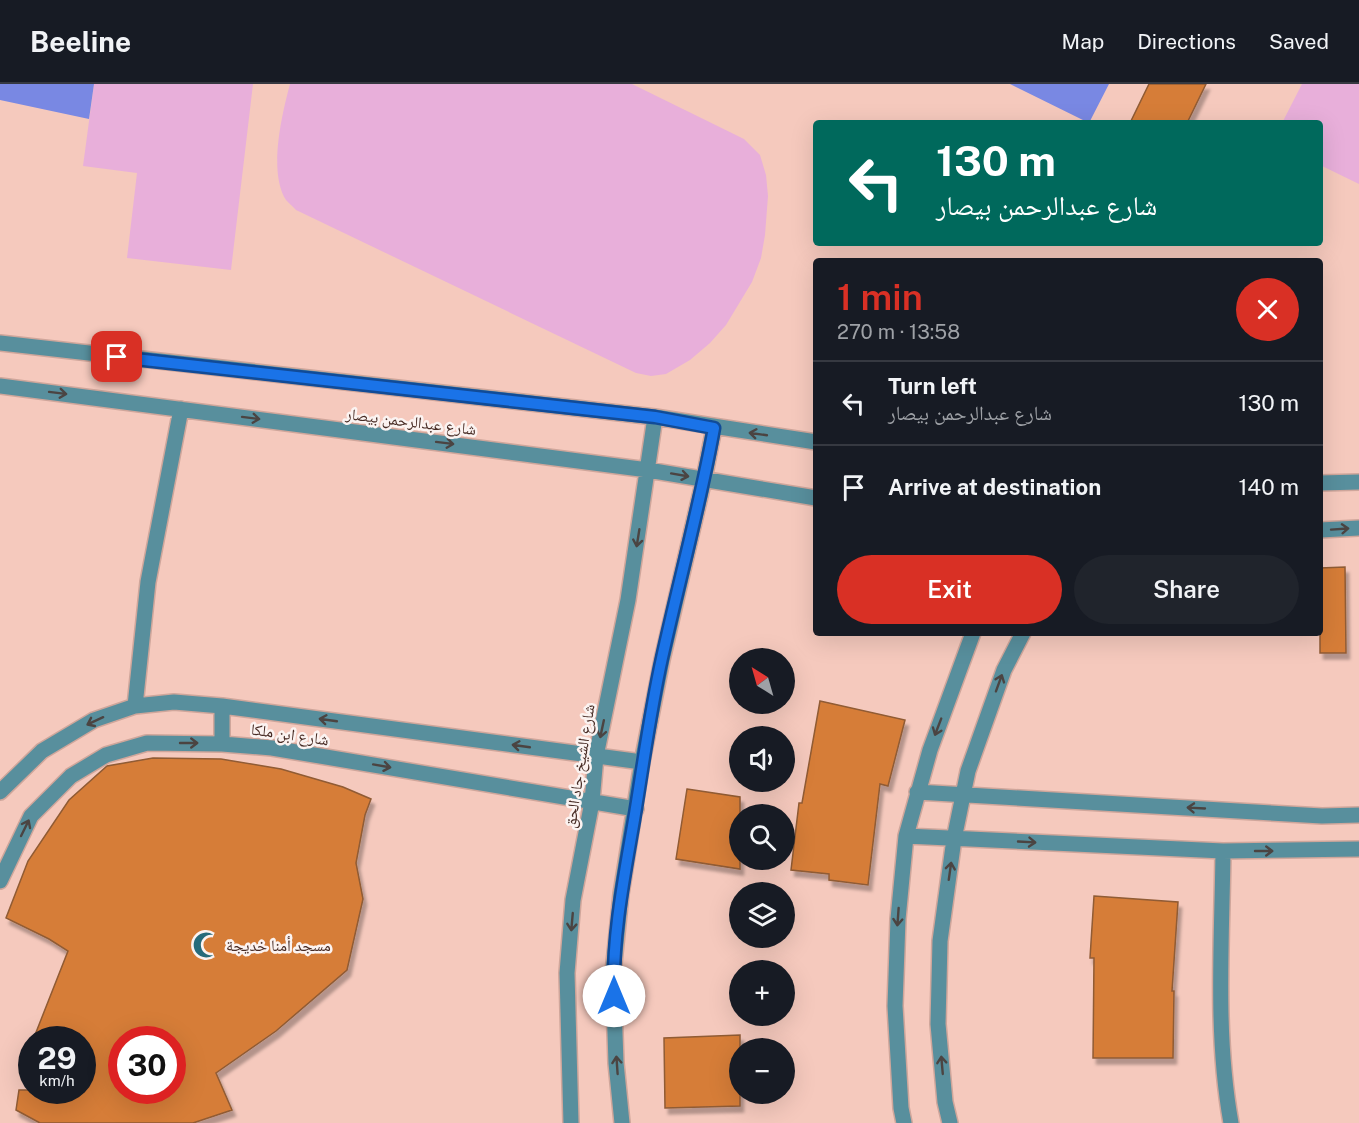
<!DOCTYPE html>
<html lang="en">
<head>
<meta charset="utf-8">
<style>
  body { margin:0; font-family:"Public Sans","Noto Naskh Arabic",sans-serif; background:#20242c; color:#f1f3f6; height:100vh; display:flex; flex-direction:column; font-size:22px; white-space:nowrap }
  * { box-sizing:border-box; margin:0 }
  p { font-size:20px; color:#9ea1a6 }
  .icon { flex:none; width:33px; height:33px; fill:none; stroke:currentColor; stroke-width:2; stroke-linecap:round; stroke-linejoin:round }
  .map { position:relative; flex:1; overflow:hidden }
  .sheet { position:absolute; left:813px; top:174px; width:510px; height:378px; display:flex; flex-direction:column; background:#171b24; border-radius:6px; box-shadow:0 6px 24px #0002 }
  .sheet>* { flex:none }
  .guide { position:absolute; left:813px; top:36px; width:510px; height:126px; border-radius:6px; box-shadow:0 6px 24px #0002; background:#00695c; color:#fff; overflow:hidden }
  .needle { width:39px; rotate:323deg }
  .controls { position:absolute; left:729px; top:564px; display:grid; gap:12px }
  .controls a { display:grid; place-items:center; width:66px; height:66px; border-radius:50%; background:#171b24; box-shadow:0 6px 24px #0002; font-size:30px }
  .speed { position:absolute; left:18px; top:942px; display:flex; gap:12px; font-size:30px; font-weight:700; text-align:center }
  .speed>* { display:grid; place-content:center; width:78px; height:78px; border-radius:50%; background:#171b24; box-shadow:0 6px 24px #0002; line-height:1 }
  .speed small { font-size:15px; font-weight:400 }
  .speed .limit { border:9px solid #d22; background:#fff; color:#111 }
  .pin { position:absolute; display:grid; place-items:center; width:51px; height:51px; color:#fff; margin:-26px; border-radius:12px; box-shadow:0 3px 9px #0006 }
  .me { position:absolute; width:66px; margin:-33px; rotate:0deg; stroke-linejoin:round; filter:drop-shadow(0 0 4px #0008) }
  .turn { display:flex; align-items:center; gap:21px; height:126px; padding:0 24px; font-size:27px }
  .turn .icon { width:78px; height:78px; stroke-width:2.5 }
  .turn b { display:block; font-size:42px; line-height:51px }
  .round { display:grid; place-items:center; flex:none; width:63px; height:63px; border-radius:32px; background:#20242c }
  .summary { display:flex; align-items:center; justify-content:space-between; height:102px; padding:0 24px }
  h1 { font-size:36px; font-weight:600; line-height:45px; color:#d93025 }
  .cta { display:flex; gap:12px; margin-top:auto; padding:12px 24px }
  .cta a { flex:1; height:69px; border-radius:36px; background:#d93025; color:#fff; font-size:24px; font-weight:600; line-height:69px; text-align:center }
  .cta a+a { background:#20242c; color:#f1f3f6 }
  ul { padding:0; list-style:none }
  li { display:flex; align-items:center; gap:18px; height:84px; padding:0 24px; border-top:2px solid #363941 }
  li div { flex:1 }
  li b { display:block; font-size:22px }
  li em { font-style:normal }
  header { display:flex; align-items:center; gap:36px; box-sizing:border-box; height:84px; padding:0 30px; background:#171b24; border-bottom:2px solid #363941 }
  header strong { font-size:28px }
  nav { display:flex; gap:33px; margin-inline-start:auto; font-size:21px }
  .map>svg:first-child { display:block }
  .green { fill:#e8afda }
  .water { fill:#7988e3 }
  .building { fill:#d67d38; stroke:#905b34; stroke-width:1.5; fill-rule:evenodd; filter:url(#shadow) }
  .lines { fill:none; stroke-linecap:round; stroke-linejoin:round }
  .minor-casing { stroke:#cfa69b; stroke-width:18 }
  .minor { stroke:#588f9d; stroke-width:15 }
  .oneway { stroke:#4b4442 }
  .route-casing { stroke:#114b97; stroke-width:15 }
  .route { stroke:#1a73e8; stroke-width:10 }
  .labels { text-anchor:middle; stroke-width:5; stroke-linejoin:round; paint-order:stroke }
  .street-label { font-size:16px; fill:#472b24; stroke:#fbf3f1 }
  .poi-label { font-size:16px; fill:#472b24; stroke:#fbf3f1; text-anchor:start }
</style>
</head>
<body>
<header>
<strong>Beeline</strong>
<nav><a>Map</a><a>Directions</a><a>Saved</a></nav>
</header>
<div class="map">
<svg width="1359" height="1039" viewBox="0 0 1359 1039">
  <defs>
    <filter id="shadow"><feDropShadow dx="3.5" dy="6" stdDeviation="1.5" flood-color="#0004"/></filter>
  </defs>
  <rect width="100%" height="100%" fill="#f5c9bd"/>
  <!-- green -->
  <path class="green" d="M 94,0 L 253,0 L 231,186 L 127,174 L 137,89 L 83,82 Z
    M 290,0 L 632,0 L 744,55 L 760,71 L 766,91 L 768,112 L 765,151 L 761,174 L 752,198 L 726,241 L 710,259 L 690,276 L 666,290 L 651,292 L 636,289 L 296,126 C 293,123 289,119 286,116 C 268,88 282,30 290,0 Z
    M 1302,0 L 1359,0 L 1359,100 L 1320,81 L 1320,39 L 1282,39 Z"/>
  <!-- water -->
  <path class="water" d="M 0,0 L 94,0 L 89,35 L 0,16 Z
    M 1010,0 L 1109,0 L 1089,39 Z"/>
  <!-- building -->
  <path class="building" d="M 1149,0 L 1206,0 L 1187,39 L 1130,39 Z
    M 1345,483 L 1346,569 L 1320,569 L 1320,484 Z
    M 820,617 L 905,636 L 888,702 L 880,700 L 868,801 L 829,796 L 829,790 L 791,786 L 799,719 L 802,719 Z
    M 153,674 L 221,675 L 281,685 L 343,703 L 371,715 L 365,731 L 356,779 L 363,815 L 347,886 L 276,947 L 216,989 L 232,1026 L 193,1039 L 40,1039 L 16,1026 L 19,1006 L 82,1006 L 82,956 L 33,956 L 68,867 L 49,855 L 6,834 L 28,777 L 69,716 L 107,682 ZM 122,956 L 172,956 L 172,1006 L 122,1006 Z
    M 687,705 L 740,713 L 740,785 L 676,775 Z
    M 1094,812 L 1178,818 L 1172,907 L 1174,907 L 1173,974 L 1093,974 L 1094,874 L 1090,874 Z
    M 740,951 L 740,1022 L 665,1024 L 664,954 Z"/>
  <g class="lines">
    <!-- minor casing -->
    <g class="minor-casing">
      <path id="minor" d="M 0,259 L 655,333 L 816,358
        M 0,302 L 648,386 L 816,414
        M 1320,399 L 1359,398
        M 1320,446 L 1359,444
        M 135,622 L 148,498 L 181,325
        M 222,660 L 222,622
        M 0,708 L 42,667 L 94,636 L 135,622 L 174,618 L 222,622 L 642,678
        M 917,708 L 1322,732 L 1359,731
        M 906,752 L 1223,767 L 1359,765
        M 1223,767 C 1222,858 1215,950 1231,1039
        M 0,797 L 31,732 L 71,692 L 106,671 L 147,659 L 222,660 L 272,664 L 636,725
        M 571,1039 L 567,889 L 573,816 L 592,718 L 596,672 L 628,516 L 655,333
        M 622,1039 L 616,979 L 613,889 L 621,810 L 642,678 L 662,576 L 704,395 L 714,344
        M 904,1039 L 901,1024 L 895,922 L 898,835 L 906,752 L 930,666 L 973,549
        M 950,1039 L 945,1018 L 938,940 L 940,857 L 954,755 L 968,687 L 1004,586 L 1023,549"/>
    </g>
    <!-- minor -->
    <use href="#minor" class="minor"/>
  </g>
  <!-- one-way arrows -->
  <defs><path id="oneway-shaft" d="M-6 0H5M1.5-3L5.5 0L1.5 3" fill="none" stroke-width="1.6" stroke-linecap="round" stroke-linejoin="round" transform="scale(1.5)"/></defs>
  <g class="oneway">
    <use href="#oneway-shaft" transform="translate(58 309) rotate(7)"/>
    <use href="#oneway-shaft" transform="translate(251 334) rotate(7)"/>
    <use href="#oneway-shaft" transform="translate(758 350) rotate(-172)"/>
    <use href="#oneway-shaft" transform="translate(445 359) rotate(7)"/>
    <use href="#oneway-shaft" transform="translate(680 391) rotate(10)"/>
    <use href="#oneway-shaft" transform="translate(1340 445) rotate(-4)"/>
    <use href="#oneway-shaft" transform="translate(638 454) rotate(99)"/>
    <use href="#oneway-shaft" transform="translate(999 599) rotate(-70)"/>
    <use href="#oneway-shaft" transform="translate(328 636) rotate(-172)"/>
    <use href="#oneway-shaft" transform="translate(95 637) rotate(155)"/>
    <use href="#oneway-shaft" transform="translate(938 643) rotate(111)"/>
    <use href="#oneway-shaft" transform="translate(602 645) rotate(102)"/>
    <use href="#oneway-shaft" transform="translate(189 659)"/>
    <use href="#oneway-shaft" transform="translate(521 662) rotate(-172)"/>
    <use href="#oneway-shaft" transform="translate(382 682) rotate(10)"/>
    <use href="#oneway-shaft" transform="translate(1196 724) rotate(-177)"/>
    <use href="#oneway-shaft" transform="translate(25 744) rotate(-64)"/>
    <use href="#oneway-shaft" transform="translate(1027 758) rotate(3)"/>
    <use href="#oneway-shaft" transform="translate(1264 767)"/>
    <use href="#oneway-shaft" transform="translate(950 787) rotate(-82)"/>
    <use href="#oneway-shaft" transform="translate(898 833) rotate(94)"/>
    <use href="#oneway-shaft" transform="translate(572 838) rotate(95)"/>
    <use href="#oneway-shaft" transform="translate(617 981) rotate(-94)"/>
    <use href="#oneway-shaft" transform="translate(942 981) rotate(-95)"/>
  </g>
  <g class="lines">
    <!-- route casing -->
    <g class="route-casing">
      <path id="route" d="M 117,273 L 655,333 L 714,344 C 700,421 679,497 662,574 C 650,628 643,682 634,736 C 624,794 612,853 614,912"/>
    </g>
    <!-- route -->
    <use href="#route" class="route"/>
  </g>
  <!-- icons -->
  <defs>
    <g id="mosque-bare" transform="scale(2.07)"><path d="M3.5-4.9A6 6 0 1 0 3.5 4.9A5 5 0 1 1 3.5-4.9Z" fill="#266b7b" stroke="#fbf3f1" stroke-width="2.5" paint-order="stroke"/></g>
  </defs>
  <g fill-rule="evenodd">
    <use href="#mosque-bare" x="206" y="861"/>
  </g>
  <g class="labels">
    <!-- street labels -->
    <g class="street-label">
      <text transform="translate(411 337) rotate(7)" y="6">شارع عبدالرحمن بيصار</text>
      <text transform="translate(290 650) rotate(8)" y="6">شارع ابن ملكا</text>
      <text transform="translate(579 682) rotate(-81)" y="6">شارع الشيخ جاد الحق</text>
    </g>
    <!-- poi labels -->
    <g class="poi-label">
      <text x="226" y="867">مسجد أمنا خديجة</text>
    </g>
  </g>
</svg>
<div class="controls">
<a><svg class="needle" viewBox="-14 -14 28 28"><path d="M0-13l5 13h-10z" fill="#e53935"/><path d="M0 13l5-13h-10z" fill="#9ea1a6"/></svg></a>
<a><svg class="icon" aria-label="sound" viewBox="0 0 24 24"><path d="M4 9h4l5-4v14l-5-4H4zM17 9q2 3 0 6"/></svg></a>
<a><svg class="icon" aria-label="search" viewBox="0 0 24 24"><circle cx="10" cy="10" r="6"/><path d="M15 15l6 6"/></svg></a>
<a><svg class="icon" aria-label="layers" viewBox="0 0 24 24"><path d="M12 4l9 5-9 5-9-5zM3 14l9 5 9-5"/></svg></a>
<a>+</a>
<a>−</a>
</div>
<div class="speed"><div>29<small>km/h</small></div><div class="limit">30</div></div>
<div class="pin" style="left:117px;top:273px;background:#d93025"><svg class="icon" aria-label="arrive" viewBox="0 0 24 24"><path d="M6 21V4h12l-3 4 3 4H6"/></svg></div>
<svg class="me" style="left:614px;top:912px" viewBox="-20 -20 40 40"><circle r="19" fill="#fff"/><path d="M0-13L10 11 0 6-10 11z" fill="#1a73e8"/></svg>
<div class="guide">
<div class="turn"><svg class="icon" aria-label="left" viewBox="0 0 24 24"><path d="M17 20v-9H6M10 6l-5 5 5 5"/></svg><div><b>130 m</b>شارع عبدالرحمن بيصار</div></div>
</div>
<section class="sheet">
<div class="summary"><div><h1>1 min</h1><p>270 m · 13:58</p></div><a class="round" style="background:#d93025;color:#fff"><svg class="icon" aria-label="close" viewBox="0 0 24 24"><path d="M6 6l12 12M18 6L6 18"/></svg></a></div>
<ul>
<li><svg class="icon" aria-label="left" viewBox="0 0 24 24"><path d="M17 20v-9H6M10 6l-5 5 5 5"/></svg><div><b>Turn left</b><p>شارع عبدالرحمن بيصار</p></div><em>130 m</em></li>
<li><svg class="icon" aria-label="arrive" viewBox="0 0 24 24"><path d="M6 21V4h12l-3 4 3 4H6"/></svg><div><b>Arrive at destination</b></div><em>140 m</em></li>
</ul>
<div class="cta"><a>Exit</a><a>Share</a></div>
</section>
</div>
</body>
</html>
